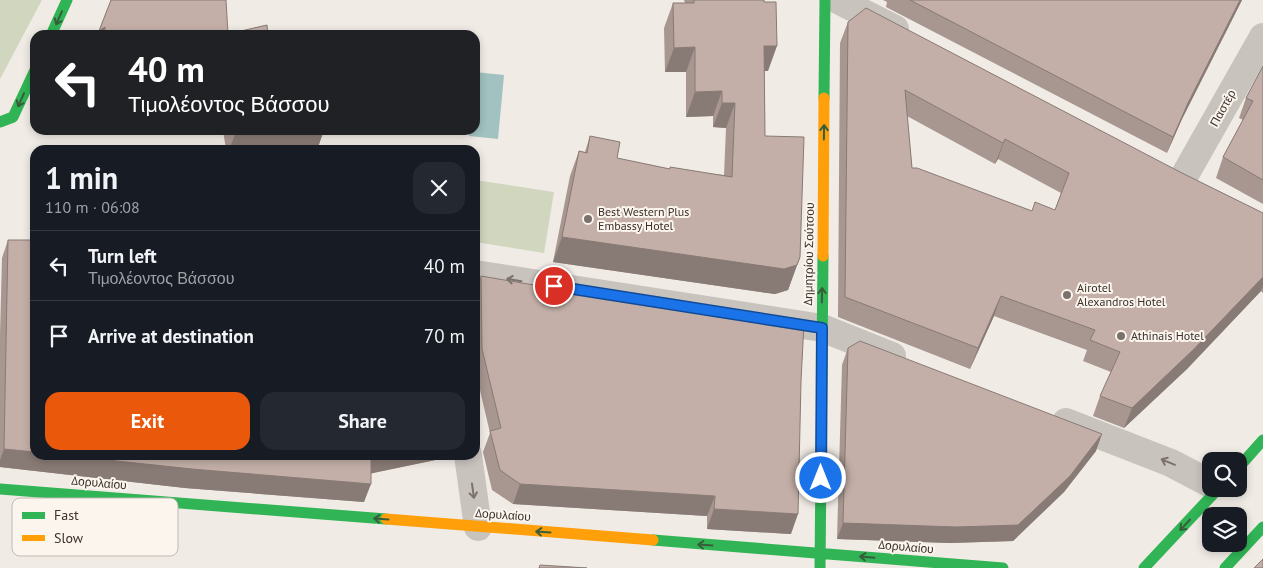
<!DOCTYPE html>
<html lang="en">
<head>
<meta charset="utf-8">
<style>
  body { margin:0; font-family:"PT Sans",sans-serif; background:#242831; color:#f1f3f6; height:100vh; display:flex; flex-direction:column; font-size:19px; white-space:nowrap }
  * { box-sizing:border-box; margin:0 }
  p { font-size:16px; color:#9ea1a6 }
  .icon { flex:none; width:28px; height:28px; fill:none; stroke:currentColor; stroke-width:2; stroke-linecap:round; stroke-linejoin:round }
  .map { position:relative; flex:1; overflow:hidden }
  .drawer { position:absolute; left:30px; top:145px; width:450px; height:315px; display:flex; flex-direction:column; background:#171b24; border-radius:15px; box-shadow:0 2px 8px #0003 }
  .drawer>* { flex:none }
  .banner { position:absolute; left:30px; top:30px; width:450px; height:105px; border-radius:15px; box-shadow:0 2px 8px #0003; background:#202124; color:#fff; overflow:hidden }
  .fabs { position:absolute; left:1202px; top:452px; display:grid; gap:10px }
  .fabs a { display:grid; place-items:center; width:45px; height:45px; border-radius:10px; background:#171b24; box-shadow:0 2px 8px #0003; font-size:25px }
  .pin { position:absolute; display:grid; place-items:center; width:42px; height:42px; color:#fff; margin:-21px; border:2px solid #fff; border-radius:50%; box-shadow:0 1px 5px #0007 }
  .me { position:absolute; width:55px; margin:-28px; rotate:0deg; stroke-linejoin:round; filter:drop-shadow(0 0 4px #0008) }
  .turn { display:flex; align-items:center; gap:18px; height:105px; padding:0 15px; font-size:22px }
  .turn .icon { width:65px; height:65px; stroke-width:2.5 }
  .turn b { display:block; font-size:35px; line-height:42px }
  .round { display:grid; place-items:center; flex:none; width:52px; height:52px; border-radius:15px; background:#242831 }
  .summary { display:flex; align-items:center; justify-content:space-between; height:85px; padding:0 15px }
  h1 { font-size:30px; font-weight:700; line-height:38px }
  .action { display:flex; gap:10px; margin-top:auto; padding:10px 15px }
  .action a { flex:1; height:58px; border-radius:15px; background:#ea580c; color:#fff; font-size:20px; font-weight:700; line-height:58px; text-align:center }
  .action a+a { background:#242831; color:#f1f3f6 }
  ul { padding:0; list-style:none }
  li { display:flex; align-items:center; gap:15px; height:70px; padding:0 15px; border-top:1px solid #363941 }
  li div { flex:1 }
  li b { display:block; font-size:19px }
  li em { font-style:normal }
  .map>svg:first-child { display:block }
  .green { fill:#d1d6bf }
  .water { fill:#a1c2c1 }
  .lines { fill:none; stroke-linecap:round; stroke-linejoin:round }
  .street { stroke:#c9c3be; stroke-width:28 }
  .fast { stroke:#30b455; stroke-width:11 }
  .slow { stroke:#ff9f0a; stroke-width:11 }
  .wall { fill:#a89690; fill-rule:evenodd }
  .shaded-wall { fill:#887a75 }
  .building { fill:#c3afa7; stroke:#887a75; fill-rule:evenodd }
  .oneway { stroke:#375e3a }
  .oneway2 { stroke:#7b726d }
  .route-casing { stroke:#114b97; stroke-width:12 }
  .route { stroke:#1a73e8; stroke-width:9 }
  .poi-dot { fill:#7a716c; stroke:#fbf5ee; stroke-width:2 }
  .labels { text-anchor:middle; stroke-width:4; stroke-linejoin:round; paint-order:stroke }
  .street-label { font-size:12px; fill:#3b302b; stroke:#fbf5ee }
  .poi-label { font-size:12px; fill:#3b302b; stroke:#fbf5ee; text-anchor:start }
  .key { fill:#fbf5ee; stroke:#c1bab4; stroke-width:1 }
  .key-label { font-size:14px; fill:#3b302b }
</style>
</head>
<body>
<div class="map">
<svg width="1263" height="568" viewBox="0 0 1263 568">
  <rect width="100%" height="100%" fill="#f0ebe5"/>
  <!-- green -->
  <path class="green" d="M 0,0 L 42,0 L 0,79 Z
    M 475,180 L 554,192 L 544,253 L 475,242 Z"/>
  <!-- water -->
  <path class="water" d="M 475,72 L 504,75 L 498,139 L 469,136 L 469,130 L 475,130 Z"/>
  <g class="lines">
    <!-- street -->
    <path class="street" d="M 838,0 L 895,29
      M 1182,180 L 1263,37
      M 475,274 L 822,328 L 892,356
      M 1066,422 L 1171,463 L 1211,484
      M 468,455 L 478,527"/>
    <!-- fast -->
    <path class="fast" d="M 51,35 L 67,0
      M 824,98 L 825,0
      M 0,122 L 13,117 L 35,70
      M 1239,467 L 1263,440
      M 0,489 L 386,519
      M 653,540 L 1003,568
      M 820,568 L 823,256
      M 1144,568 L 1218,489
      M 1225,568 L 1263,527"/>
    <!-- slow -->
    <path class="slow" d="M 823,256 L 824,98
      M 386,519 L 653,540"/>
  </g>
  <!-- wall -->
  <path class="wall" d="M 111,0 L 228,34 L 268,35 L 97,35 Z
    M 684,0 L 764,0 L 768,71 L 764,71 L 765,136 L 800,257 L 788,290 L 775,294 L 553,262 L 570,176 L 579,151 L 585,152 L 590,136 L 617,158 L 669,169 L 724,175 L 726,128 L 713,127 L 713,116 L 686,117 L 686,72 L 665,72 L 664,28 L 673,3 L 685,3 Z
    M 883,0 L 1242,0 L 1182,119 L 1167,153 L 886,7 L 887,2 Z
    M 848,22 L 1182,173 L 1263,213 L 1263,293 L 1261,291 L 1187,369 L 1124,428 L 1093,416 L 1100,396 L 1111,372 L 1083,361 L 1087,350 L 994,316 L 970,369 L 838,317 L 840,43 ZM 907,116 L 995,164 L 998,159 L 1061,193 L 1055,210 L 1032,211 L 912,168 Z
    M 1263,66 L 1263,204 L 1216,178 L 1223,157 L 1243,120 L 1239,118 L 1246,98 Z
    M 223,130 L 324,130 L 318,147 L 290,150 L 226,150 Z
    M 8,240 L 35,455 L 446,455 L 445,458 L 371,473 L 364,502 L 185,488 L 0,467 L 0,334 L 2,258 Z
    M 481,276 L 791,534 L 707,529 L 707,516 L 513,504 L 492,490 L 483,452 L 490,433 L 475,369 L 475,292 Z
    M 848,348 L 1096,451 L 1064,492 L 1013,541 L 950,543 L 837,539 L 842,365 Z"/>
  <!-- shaded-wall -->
  <path class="shaded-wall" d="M 1240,0 L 1242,0 L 1182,119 L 1167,153 L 1173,137 L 1188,103 Z
    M 105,27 L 102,35 L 97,35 L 99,31 Z
    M 764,46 L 777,46 L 768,71 L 755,71 Z
    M 695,47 L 686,72 L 665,72 L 674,48 Z
    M 722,91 L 713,116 L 686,117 L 695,92 Z
    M 722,103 L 735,103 L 726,128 L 713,127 Z
    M 256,130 L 324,130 L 318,147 L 290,150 L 229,150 L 236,132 Z
    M 1005,139 L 998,159 L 995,164 L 1003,143 Z
    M 562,237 L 800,257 L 788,290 L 775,294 L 553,262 Z
    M 1263,277 L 1263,286 L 1261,291 L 1187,369 L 1124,428 L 1132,408 Z
    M 1001,296 L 994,316 L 970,369 L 978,348 Z
    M 1102,434 L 1096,451 L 1064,492 L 1013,541 L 950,543 L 837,539 L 843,523 Z
    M 4,449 L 35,452 L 35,455 L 61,455 L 371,484 L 364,502 L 185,488 L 0,467 L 0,460 Z
    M 376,455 L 446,455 L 445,458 L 364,475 L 371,456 Z
    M 520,484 L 715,496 L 707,516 L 513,504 Z
    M 714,509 L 798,514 L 791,534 L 707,529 Z"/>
  <!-- building -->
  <path class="building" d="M 111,0 L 226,0 L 228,34 L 267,25 L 268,35 L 105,35 L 105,27 L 99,31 Z
    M 694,0 L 764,0 L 764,2 L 776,2 L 777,46 L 764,46 L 765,136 L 804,137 L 800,257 L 797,265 L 784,269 L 562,237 L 579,151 L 587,153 L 590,136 L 620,142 L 617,158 L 670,169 L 670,167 L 732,177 L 735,103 L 722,103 L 722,91 L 695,92 L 695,47 L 674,48 L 673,3 L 694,3 Z
    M 910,0 L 1240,0 L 1188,103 L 1173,137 Z
    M 866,8 L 1182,173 L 1263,213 L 1263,277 L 1194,349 L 1132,408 L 1100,396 L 1120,352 L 1090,340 L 1095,330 L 1001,296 L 978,348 L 845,297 L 848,22 ZM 905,90 L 1003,143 L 1005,139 L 1069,173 L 1055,210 L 1035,202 L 1032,211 L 917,168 L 912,168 Z
    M 1263,66 L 1263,180 L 1223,157 L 1253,101 L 1246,98 Z
    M 235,130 L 256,130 L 236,132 Z
    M 8,240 L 35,240 L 35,452 L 4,449 Z
    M 481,276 L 732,319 L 804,323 L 801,381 L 798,514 L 714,509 L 715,496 L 520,484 L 500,470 L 490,431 L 501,428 L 482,349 Z
    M 860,341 L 1102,434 L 1070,476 L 1018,525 L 956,527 L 843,523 L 848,348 Z
    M 61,455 L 376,455 L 371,456 L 371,484 L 192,469 Z
    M 1263,559 L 1263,568 L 1254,568 Z
    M 540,565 L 587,568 L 539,568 Z"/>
  <!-- one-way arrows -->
  <defs><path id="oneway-shaft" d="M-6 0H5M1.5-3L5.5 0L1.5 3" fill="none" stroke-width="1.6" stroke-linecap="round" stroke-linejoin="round" transform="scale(1.25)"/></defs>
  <g class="oneway">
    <use href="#oneway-shaft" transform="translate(59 18) rotate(114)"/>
    <use href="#oneway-shaft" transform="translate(21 100) rotate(114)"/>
    <use href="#oneway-shaft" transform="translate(824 132) rotate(-89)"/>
    <use href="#oneway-shaft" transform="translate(822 295) rotate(-89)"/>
    <use href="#oneway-shaft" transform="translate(381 519) rotate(-176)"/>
    <use href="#oneway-shaft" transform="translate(1185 525) rotate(133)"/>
    <use href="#oneway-shaft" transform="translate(543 532) rotate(-176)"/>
    <use href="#oneway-shaft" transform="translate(705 545) rotate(-176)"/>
    <use href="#oneway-shaft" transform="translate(867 557) rotate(-175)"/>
  </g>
  <g class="oneway2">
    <use href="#oneway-shaft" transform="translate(514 280) rotate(-171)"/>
    <use href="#oneway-shaft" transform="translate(1168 462) rotate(-157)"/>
    <use href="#oneway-shaft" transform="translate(473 491) rotate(82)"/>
  </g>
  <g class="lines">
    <!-- route casing -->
    <g class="route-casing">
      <path id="route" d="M 554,286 L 822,328 L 821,478"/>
    </g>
    <!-- route -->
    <use href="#route" class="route"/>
  </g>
  <!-- markers -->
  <g class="poi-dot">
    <circle cx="588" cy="219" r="5"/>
    <circle cx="1067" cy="295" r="5"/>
    <circle cx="1121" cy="336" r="5"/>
  </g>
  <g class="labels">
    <!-- street labels -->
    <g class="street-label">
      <text transform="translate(1223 108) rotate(-61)" y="4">Παστέρ</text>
      <text transform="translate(809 254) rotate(-89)" y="4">Δημητρίου Σούτσου</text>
      <text transform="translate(99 483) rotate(5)" y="4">Δορυλαίου</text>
      <text transform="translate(503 515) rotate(4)" y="4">Δορυλαίου</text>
      <text transform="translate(906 547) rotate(5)" y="4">Δορυλαίου</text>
    </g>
    <!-- poi labels -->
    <g class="poi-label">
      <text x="598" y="216">Best Western Plus<tspan x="598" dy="14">Embassy Hotel</tspan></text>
      <text x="1077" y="292">Airotel<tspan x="1077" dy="14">Alexandros Hotel</tspan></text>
      <text x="1131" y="340">Athinais Hotel</text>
    </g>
  </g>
  <!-- legend -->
  <rect x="12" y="498" width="166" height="58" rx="8" class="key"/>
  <rect x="22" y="512" width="23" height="7" fill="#30b455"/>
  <rect x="22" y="535" width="23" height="6" fill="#ff9f0a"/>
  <g class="key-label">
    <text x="54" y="520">Fast</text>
    <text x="54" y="543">Slow</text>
  </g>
</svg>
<div class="fabs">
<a><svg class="icon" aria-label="search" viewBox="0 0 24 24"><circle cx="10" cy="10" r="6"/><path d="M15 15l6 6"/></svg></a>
<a><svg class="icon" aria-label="layers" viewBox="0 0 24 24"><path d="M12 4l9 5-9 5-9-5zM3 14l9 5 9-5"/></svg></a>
</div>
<div class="pin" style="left:554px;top:286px;background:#d93025"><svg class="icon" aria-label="arrive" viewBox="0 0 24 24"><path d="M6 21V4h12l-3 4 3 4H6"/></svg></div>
<svg class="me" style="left:821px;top:478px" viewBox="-20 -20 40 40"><circle r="17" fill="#1a73e8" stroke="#fff" stroke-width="3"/><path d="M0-11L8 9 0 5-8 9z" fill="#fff"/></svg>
<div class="banner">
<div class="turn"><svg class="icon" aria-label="left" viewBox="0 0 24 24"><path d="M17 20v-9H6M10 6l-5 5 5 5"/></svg><div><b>40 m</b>Τιμολέοντος Βάσσου</div></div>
</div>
<section class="drawer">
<div class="summary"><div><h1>1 min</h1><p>110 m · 06:08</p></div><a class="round"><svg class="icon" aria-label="close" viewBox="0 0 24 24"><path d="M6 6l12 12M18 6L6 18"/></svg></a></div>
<ul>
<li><svg class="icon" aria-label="left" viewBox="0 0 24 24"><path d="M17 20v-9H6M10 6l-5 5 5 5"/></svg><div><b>Turn left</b><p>Τιμολέοντος Βάσσου</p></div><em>40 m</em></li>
<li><svg class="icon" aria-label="arrive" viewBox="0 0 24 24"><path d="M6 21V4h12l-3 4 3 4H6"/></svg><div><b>Arrive at destination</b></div><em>70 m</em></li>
</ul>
<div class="action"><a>Exit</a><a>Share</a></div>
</section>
</div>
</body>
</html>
